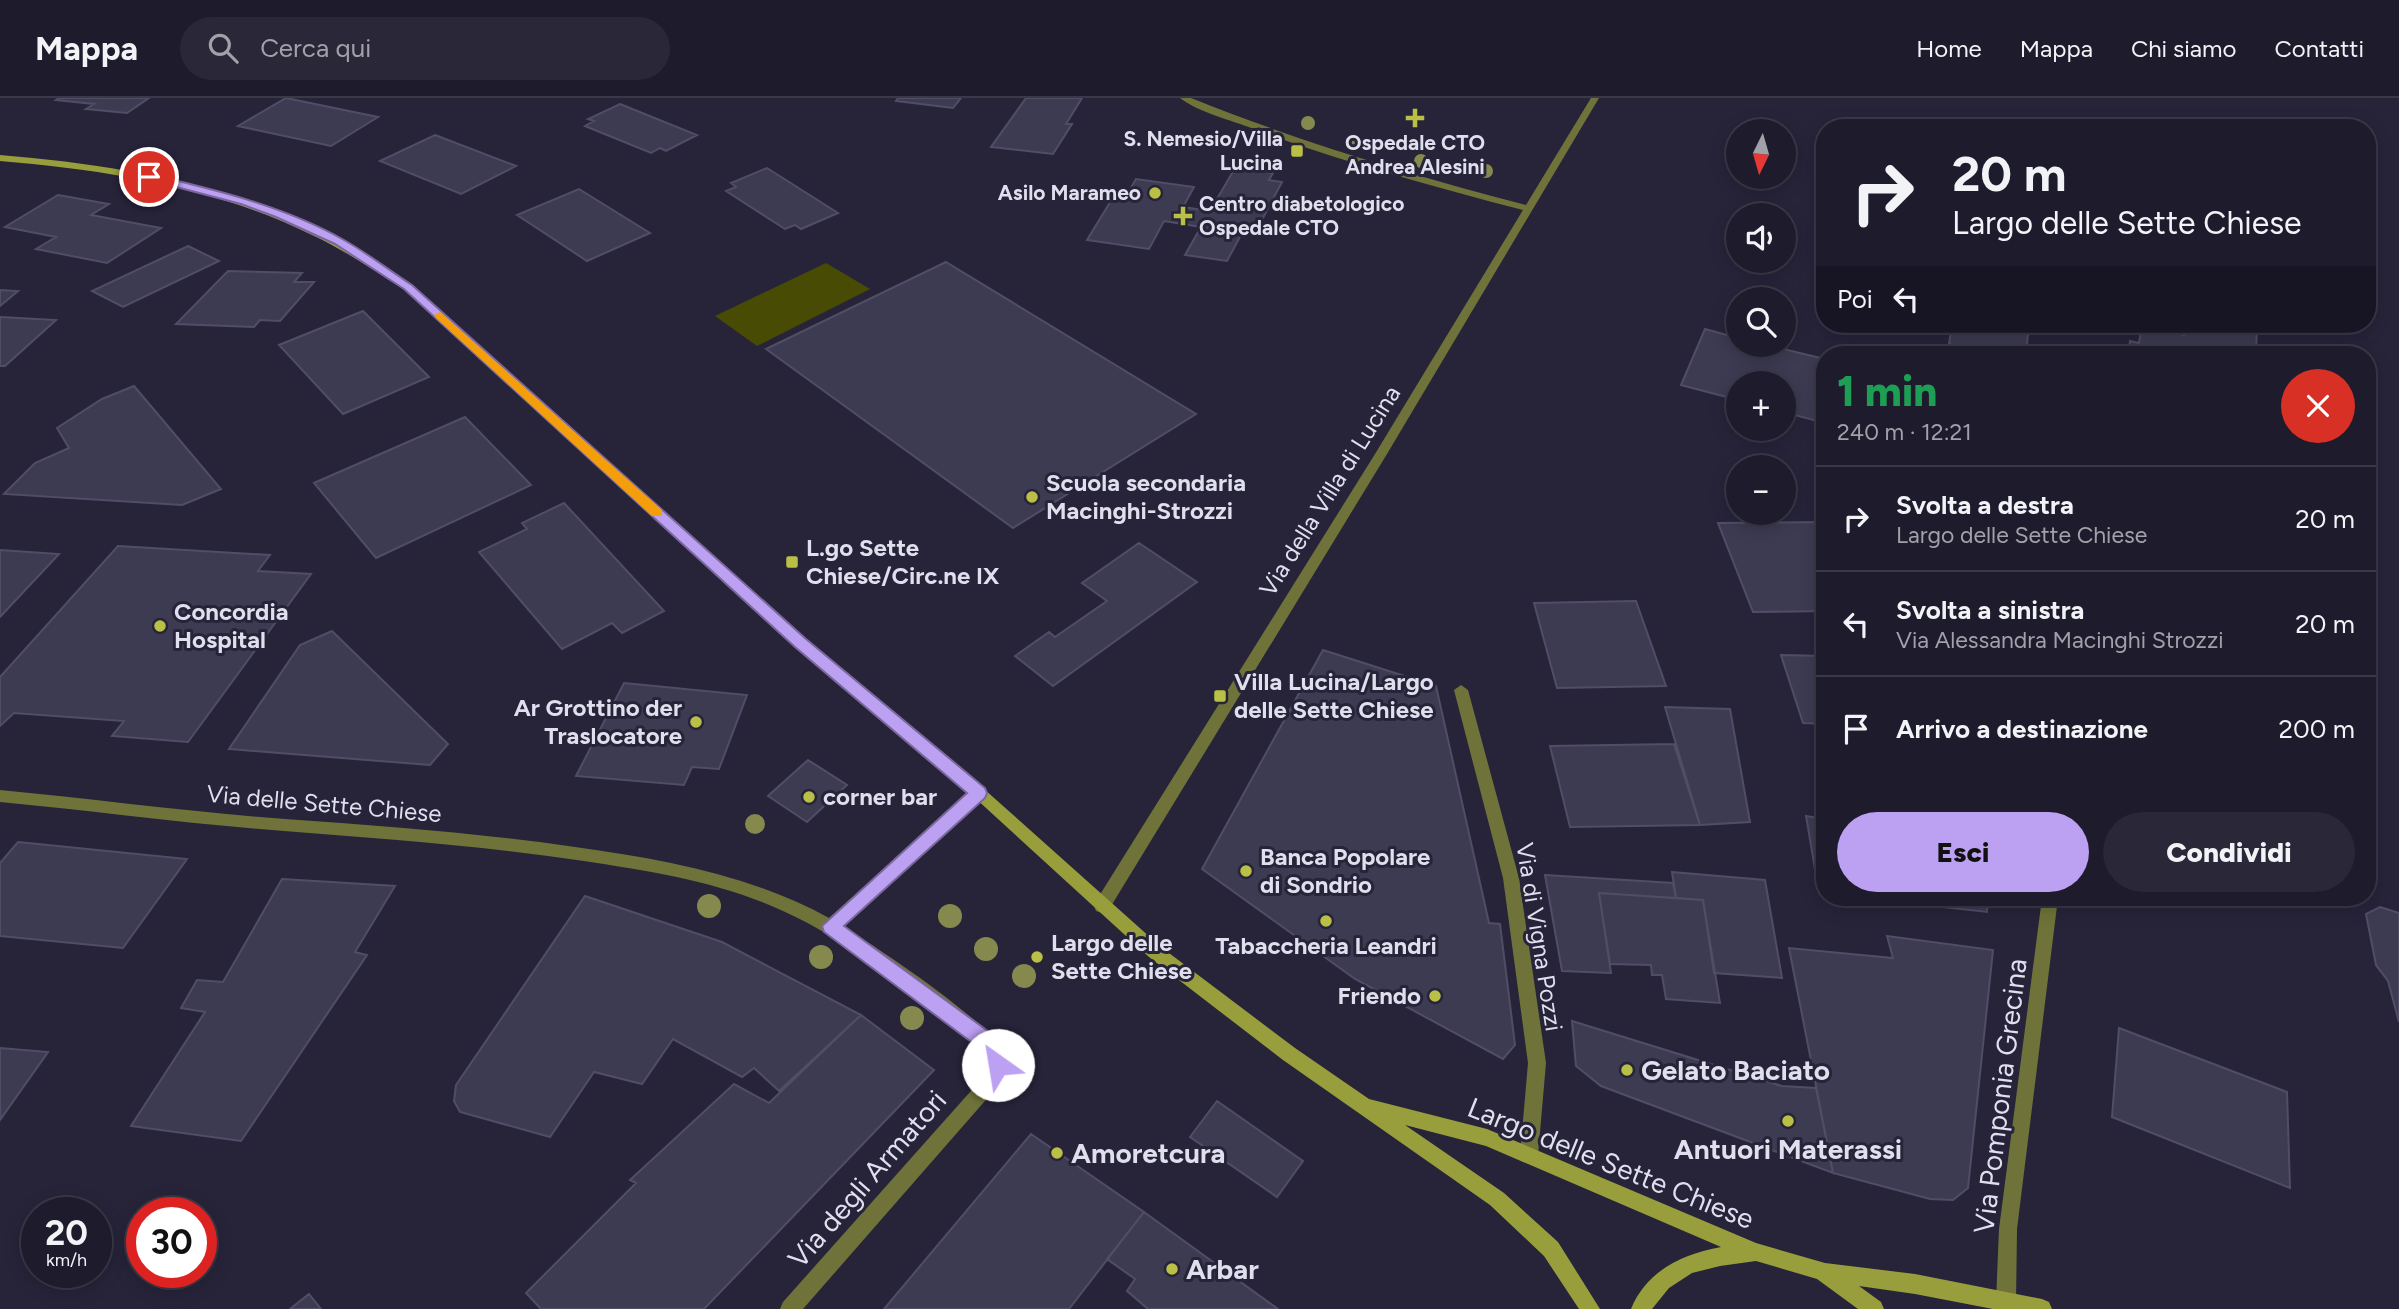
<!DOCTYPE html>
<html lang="it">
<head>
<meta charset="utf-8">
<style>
  body { margin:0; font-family:Figtree,sans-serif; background:#2a2838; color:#f1f3f6; height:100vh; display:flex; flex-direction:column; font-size:26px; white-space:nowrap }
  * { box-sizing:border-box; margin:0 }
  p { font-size:23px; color:#a0a1a9 }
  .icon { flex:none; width:38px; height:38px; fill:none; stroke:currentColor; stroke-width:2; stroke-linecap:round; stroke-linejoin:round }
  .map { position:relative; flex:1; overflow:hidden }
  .side { position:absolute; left:1816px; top:248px; width:560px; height:560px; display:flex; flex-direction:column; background:#1d1b2c; border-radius:28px; box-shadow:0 4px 18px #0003,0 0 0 2px #3b3948 }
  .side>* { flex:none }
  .hud { position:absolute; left:1816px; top:21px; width:560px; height:214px; border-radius:28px; box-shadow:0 4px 18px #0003,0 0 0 2px #3b3948; background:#1d1b2c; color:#f1f3f6; overflow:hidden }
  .needle { width:46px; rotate:185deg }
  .tools { position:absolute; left:1726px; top:21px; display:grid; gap:14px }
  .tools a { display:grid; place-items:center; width:70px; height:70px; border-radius:50%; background:#1d1b2c; box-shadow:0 4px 18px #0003,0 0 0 2px #3b3948; font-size:35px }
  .speed { position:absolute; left:21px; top:1099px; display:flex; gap:14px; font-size:35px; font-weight:700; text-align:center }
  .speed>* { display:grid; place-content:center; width:91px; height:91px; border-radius:50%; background:#1d1b2c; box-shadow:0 4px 18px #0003,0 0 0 2px #3b3948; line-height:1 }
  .speed small { font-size:18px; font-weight:400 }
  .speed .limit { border:10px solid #d22; background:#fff; color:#111 }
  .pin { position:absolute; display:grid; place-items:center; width:60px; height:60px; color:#fff; margin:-30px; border:4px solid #fff; border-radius:50%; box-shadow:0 2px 7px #0007 }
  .me { position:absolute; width:77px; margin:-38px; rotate:328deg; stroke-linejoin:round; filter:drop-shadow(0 0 5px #0008) }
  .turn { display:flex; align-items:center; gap:24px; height:147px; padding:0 21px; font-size:32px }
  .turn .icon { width:91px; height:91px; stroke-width:2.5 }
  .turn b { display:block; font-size:49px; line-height:60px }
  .then { display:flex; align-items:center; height:66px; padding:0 21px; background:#0003; gap:14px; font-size:26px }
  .round { display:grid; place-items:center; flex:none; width:74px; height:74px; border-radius:37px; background:#2a2838 }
  .headline { display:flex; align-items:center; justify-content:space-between; height:119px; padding:0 21px }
  h1 { font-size:42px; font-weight:800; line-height:52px; color:#1e9e55 }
  .primary-button { display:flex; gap:14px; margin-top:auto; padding:14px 21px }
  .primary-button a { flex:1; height:80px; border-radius:42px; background:#bca0f2; color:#111; font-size:28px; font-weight:800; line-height:80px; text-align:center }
  .primary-button a+a { background:#2a2838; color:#f1f3f6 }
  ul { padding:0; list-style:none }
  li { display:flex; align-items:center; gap:21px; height:105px; padding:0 21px; border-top:2px solid #3b3948 }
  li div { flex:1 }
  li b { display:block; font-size:26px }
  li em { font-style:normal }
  header { display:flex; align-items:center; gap:42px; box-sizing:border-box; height:98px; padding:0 35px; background:#1d1b2c; border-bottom:2px solid #3b3948 }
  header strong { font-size:33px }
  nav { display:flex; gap:38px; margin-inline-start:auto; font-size:24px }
  .search { width:490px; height:63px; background:#2a2838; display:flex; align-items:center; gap:18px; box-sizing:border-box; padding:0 24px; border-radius:38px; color:#a0a1a9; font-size:26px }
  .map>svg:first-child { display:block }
  .green { fill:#484b04 }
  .building { fill:#3d3b52; stroke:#504e66; stroke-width:2 }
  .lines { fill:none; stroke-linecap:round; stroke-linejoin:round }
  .lane { fill:#6f7339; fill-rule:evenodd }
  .street { fill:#6f7339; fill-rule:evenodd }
  .secondary { fill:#989e3b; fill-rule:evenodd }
  .tree { fill:#86894d }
  .route { fill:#bca0f2; stroke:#7a689d; stroke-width:2 }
  .slow { fill:#f59e0b }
  .poi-dot { fill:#bac046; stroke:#27243a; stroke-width:2.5 }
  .labels { text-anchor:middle; stroke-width:6; stroke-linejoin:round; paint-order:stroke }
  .far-poi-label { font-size:21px; font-weight:bold; fill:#dfdfed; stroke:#27243a; text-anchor:end }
  .poi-label { font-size:24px; font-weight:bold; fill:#dfdfed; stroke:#27243a; text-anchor:start }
  .street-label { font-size:24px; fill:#dfdfed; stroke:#27243a }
  .near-poi-label { font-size:28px; font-weight:bold; fill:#dfdfed; stroke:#27243a; text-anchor:start }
  .near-street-label { font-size:28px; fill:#dfdfed; stroke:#27243a }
</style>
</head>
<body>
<header>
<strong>Mappa</strong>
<div class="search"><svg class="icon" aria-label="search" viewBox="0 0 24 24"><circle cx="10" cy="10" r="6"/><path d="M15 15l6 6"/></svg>Cerca qui</div>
<nav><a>Home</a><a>Mappa</a><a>Chi siamo</a><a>Contatti</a></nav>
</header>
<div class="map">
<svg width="2399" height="1211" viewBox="0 0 2399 1211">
  <rect width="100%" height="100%" fill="#27243a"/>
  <!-- green -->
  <path class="green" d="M 826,165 L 870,191 L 757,248 L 715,218 Z"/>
  <!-- building -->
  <path class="building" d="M 59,0 L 149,0 L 127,15 L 86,11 L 94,6 L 56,2 Z
    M 286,0 L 378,19 L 331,48 L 238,28 Z
    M 898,0 L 961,0 L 953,10 L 896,3 Z
    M 1026,0 L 1082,0 L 1066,26 L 1072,26 L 1053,56 L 991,49 Z
    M 620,6 L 697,37 L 666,53 L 660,50 L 651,55 L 585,28 L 594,23 L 588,21 Z
    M 435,37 L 516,68 L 461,96 L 380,63 Z
    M 767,70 L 838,115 L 801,131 L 795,127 L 785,131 L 726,93 L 736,89 L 731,85 Z
    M 1235,70 L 1273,75 L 1269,82 L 1282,84 L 1254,137 L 1242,135 L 1227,163 L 1185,157 L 1201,129 L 1164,123 L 1149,151 L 1087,142 L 1112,101 L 1123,103 L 1136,81 L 1194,89 L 1183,109 L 1210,113 Z
    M 579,91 L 650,135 L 587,163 L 517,117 Z
    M 58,97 L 109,106 L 91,117 L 161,130 L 107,165 L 36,151 L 56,139 L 5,129 Z
    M 188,148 L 219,163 L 123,209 L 92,193 Z
    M 946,164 L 1196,316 L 1013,430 L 766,251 Z
    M 228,173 L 302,175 L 294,184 L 314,184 L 280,223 L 260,222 L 254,229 L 176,226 Z
    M 0,192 L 18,193 L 0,208 Z
    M 363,213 L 429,279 L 343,316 L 279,247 Z
    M 0,219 L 56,222 L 5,268 L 0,268 Z
    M 1952,226 L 2029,226 L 2026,257 L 1999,257 L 1949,246 Z
    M 2185,226 L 2257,226 L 2256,257 L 2128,257 L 2130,243 L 2139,245 L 2142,227 L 2184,237 Z
    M 1705,231 L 1738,240 L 1738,247 L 1767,247 L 1825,261 L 1825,325 L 1783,314 L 1783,285 L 1738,285 L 1738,302 L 1681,287 Z
    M 134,288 L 221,391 L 182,407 L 4,396 L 35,365 L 69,350 L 57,330 L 102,301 Z
    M 465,319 L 531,387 L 376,460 L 314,385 Z
    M 564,405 L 664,513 L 622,535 L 612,525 L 562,551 L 479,454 L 527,431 L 522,425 Z
    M 1825,424 L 1825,513 L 1753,514 L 1718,425 Z
    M 1139,445 L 1197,484 L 1053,588 L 1015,558 L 1049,534 L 1055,539 L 1107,503 L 1082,485 Z
    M 118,448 L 270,457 L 258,473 L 311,476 L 188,644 L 112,638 L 124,623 L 14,615 L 0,628 L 0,579 Z
    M 0,452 L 59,456 L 0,519 Z
    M 1636,503 L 1666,588 L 1557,590 L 1534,505 Z
    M 332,533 L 448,646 L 430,667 L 229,651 L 300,547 Z
    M 1323,552 L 1436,588 L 1489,825 L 1500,826 L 1515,947 L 1503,961 L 1355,881 L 1202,771 Z
    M 1781,557 L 1825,558 L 1825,626 L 1803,625 Z
    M 624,585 L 747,597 L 719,671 L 692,669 L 684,687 L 576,678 Z
    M 1665,609 L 1730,611 L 1750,724 L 1700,727 Z
    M 1674,646 L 1700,727 L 1570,729 L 1550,648 Z
    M 808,662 L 847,687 L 807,724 L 768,698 Z
    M 1806,718 L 1825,721 L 1825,796 L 1819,795 Z
    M 18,744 L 187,761 L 123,850 L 0,838 L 0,765 Z
    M 1672,774 L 1765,782 L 1782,880 L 1714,875 L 1703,802 L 1676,800 Z
    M 1545,777 L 1673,785 L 1676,800 L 1599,795 L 1611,875 L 1562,873 Z
    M 282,781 L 395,788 L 355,854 L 367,857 L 241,1043 L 131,1028 L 205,914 L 181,910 L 197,882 L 223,884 Z
    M 1599,795 L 1703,802 L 1720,905 L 1666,901 L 1662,877 L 1652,877 L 1651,867 L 1610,866 Z
    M 585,798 L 722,844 L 861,917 L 779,993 L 754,970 L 742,979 L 673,941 L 642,986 L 594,974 L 550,1039 L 460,1014 L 454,1003 L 456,987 Z
    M 1861,800 L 1988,800 L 1987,814 Z
    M 2380,809 L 2399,815 L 2399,924 L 2388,883 L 2376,867 L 2366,816 Z
    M 1887,838 L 1993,852 L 1968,1090 L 1953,1102 L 1930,1101 L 1833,1075 L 1789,850 L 1893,860 Z
    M 861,917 L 934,972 L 704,1211 L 541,1211 L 526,1195 L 636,1085 L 630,1082 L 734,986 L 769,1005 Z
    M 1572,923 L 1782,988 L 1816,990 L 1833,1075 L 1601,988 L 1576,968 Z
    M 2119,930 L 2287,994 L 2290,1090 L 2112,1019 Z
    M 0,950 L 48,954 L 0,1022 Z
    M 1217,1003 L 1303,1063 L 1277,1099 L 1190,1039 Z
    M 1031,1036 L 1144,1114 L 1069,1211 L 884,1211 Z
    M 1144,1114 L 1278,1211 L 1148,1211 L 1127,1193 L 1135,1181 L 1107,1161 Z
    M 309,1196 L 321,1211 L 290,1211 Z"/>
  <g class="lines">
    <!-- lane -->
    <path class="lane" d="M 1461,587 L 1468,592 L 1519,780 L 1546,965 L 1538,1057 L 1535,1063 L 1529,1066 L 1523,1063 L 1520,1057 L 1528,965 L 1503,780 L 1454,592 Z"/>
    <!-- street -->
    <path class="street" d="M 1180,0 L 1191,0 C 1300,44 1412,77 1526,107 L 1591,0 L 1599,0 L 1387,356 L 1108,813 L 1102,815 L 1096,813 L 1094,808 L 1096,803 L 1375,356 L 1523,112 C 1432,88 1342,64 1254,31 C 1231,22 1200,15 1180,0 Z
      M 979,689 L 984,691 L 986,695 L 984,699 L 842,828 C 875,848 992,925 1004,956 C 1008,968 1003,977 998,988 L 803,1211 L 780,1211 L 783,1204 L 986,976 C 990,964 987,957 979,949 C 915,896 851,842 774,809 C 714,783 649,773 584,763 C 485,748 385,741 284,733 C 189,726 95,713 0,704 L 0,692 C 95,701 190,714 285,721 C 382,728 479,735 575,749 C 663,761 750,777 829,820 L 974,691 Z
      M 2042,800 L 2058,800 L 2017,1131 L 2016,1204 L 2013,1211 L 2000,1211 L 1996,1204 L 1999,1131 Z"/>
    <!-- secondary -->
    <path class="secondary" d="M 0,57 C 109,66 221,84 320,133 C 352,149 382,167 412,187 L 806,542 L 984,691 L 1161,849 L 1295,950 L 1369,1001 L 1487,1031 L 1756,1145 L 1825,1165 L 1915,1176 L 2042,1201 L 2049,1204 L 2052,1211 L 1993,1211 L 1915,1196 L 1859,1188 L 1881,1204 L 1884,1211 L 1858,1211 L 1817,1181 L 1756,1163 L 1720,1168 L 1692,1175 L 1669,1190 L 1652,1211 L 1631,1211 C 1647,1172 1683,1156 1721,1149 L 1486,1048 L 1405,1027 L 1504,1095 L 1558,1144 L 1600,1211 L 1579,1211 L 1544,1158 L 1490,1107 L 1283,962 L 1149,859 L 974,699 L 796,548 L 404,191 C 374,172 344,152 312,137 C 215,89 107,72 0,63 Z"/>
  </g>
  <!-- trees -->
  <g class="tree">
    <circle cx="1308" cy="25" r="7"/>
    <circle cx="1354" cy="42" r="7"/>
    <circle cx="1421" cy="63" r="7"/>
    <circle cx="1486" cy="73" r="7"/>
    <circle cx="755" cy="726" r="10"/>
    <circle cx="709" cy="808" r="12"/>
    <circle cx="950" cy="818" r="12"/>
    <circle cx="986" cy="851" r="12"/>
    <circle cx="821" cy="859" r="12"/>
    <circle cx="1024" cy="878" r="12"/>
    <circle cx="912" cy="920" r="12"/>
  </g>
  <!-- route -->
  <path class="route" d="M 149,76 C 216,92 284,108 344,142 C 367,155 389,172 412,187 L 806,541 L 985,690 L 987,695 L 985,700 L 844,828 L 992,936 C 1001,947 1011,959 1005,973 L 998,976 L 991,973 L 986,958 L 978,949 L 824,834 L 822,828 L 967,695 L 795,549 L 404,191 L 335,146 L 276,119 L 241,106 L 146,81 L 144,79 Z"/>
  <!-- slow -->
  <path class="slow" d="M 440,214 L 662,412 L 662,418 L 652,418 L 436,220 L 434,217 Z"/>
  <!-- markers -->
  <g class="poi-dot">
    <path d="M1411.5 9.5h7v7h7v7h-7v7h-7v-7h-7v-7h7z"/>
    <rect x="1290" y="46" width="14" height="14" rx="3.5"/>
    <circle cx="1155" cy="95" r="7"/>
    <path d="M1179.5 107.5h7v7h7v7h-7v7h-7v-7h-7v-7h7z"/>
    <circle cx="1032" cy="399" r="7"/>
    <rect x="785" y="457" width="14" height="14" rx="3.5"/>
    <circle cx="160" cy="528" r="7"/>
    <rect x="1213" y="591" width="14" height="14" rx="3.5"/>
    <circle cx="696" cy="624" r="7"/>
    <circle cx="809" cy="699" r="7"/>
    <circle cx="1246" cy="773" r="7"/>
    <circle cx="1326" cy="823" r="7"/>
    <circle cx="1037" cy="859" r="7"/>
    <circle cx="1435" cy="898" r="7"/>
    <circle cx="1627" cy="972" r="7"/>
    <circle cx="1788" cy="1023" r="7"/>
    <circle cx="1057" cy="1055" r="7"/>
    <circle cx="1172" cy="1171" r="7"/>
  </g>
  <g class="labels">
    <!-- far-poi labels -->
    <g class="far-poi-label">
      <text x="1283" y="48">S. Nemesio/Villa<tspan x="1283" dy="24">Lucina</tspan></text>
      <text x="1415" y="52" text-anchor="middle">Ospedale CTO<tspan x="1415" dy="24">Andrea Alesini</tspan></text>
      <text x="1141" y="102">Asilo Marameo</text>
      <text x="1199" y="113" text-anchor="start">Centro diabetologico<tspan x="1199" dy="24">Ospedale CTO</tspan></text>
    </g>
    <!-- poi labels -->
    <g class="poi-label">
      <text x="1046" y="393">Scuola secondaria<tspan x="1046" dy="28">Macinghi-Strozzi</tspan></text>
      <text x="806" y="458">L.go Sette<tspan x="806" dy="28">Chiese/Circ.ne IX</tspan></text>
      <text x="174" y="522">Concordia<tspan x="174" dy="28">Hospital</tspan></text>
      <text x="1234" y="592">Villa Lucina/Largo<tspan x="1234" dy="28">delle Sette Chiese</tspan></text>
      <text x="682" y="618" text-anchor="end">Ar Grottino der<tspan x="682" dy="28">Traslocatore</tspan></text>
      <text x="823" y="707">corner bar</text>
      <text x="1260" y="767">Banca Popolare<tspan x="1260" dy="28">di Sondrio</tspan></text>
      <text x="1051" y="853">Largo delle<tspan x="1051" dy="28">Sette Chiese</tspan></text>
      <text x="1326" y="856" text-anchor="middle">Tabaccheria Leandri</text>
      <text x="1421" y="906" text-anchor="end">Friendo</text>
    </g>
    <!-- street labels -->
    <g class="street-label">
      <text transform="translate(1330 393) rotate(-58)" y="8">Via della Villa di Lucina</text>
      <text transform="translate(324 706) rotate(5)" y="8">Via delle Sette Chiese</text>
      <text transform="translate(1539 839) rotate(81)" y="8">Via di Vigna Pozzi</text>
    </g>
    <!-- near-poi labels -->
    <g class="near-poi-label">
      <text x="1641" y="982">Gelato Baciato</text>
      <text x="1788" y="1061" text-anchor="middle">Antuori Materassi</text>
      <text x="1071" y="1065">Amoretcura</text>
      <text x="1186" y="1181">Arbar</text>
    </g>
    <!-- near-street labels -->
    <g class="near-street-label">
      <text transform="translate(2000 998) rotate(-83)" y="10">Via Pomponia Grecina</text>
      <text transform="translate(1611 1065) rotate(22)" y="10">Largo delle Sette Chiese</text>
      <text transform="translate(867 1081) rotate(-49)" y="10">Via degli Armatori</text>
    </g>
  </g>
</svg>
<div class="tools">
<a><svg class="needle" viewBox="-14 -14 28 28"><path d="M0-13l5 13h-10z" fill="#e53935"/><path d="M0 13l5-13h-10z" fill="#a0a1a9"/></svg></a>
<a><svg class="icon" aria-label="sound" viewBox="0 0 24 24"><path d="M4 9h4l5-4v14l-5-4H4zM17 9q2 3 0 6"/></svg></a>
<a><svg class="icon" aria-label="search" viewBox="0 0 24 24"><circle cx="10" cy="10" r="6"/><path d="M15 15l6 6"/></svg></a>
<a>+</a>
<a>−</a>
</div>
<div class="speed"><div>20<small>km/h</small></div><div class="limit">30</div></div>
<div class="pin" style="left:149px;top:79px;background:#d93025"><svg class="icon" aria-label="arrive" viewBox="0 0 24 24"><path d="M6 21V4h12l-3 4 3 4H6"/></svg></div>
<svg class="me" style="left:998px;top:967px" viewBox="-20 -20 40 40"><circle r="19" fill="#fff"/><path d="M0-13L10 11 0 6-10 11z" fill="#bca0f2"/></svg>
<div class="hud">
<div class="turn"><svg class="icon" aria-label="right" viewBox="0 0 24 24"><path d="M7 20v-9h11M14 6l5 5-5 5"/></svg><div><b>20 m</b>Largo delle Sette Chiese</div></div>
<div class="then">Poi<svg class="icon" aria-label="left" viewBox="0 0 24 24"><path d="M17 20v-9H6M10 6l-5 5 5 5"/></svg></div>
</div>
<section class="side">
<div class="headline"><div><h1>1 min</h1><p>240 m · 12:21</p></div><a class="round" style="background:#d93025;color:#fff"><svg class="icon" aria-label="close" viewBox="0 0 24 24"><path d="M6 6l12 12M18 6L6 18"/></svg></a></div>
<ul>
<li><svg class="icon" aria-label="right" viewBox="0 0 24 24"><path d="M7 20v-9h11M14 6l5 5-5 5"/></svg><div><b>Svolta a destra</b><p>Largo delle Sette Chiese</p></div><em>20 m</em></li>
<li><svg class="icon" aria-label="left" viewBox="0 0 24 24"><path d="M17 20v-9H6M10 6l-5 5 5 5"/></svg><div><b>Svolta a sinistra</b><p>Via Alessandra Macinghi Strozzi</p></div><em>20 m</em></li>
<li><svg class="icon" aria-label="arrive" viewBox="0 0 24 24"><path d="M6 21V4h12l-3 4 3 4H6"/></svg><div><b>Arrivo a destinazione</b></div><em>200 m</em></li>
</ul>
<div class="primary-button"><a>Esci</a><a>Condividi</a></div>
</section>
</div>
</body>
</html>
